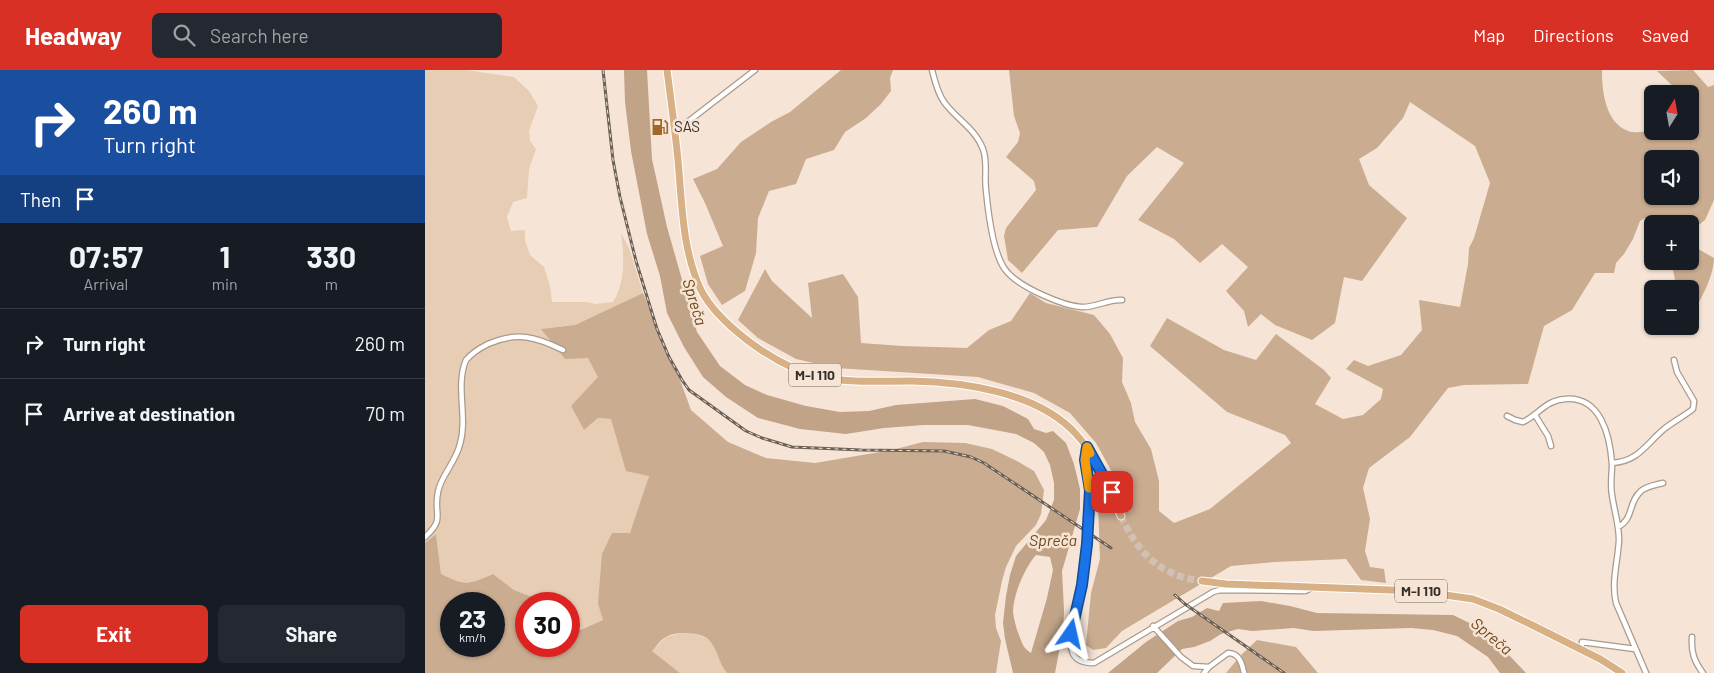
<!DOCTYPE html>
<html lang="en">
<head>
<meta charset="utf-8">
<style>
  body { margin:0; font-family:Barlow,sans-serif; background:#242831; color:#f1f3f6; height:100vh; display:flex; flex-direction:column; font-size:19px; white-space:nowrap }
  * { box-sizing:border-box; margin:0 }
  p { font-size:16px; color:#9ea1a6 }
  .icon { flex:none; width:28px; height:28px; fill:none; stroke:currentColor; stroke-width:2; stroke-linecap:round; stroke-linejoin:round }
  .map { position:relative; flex:1; overflow:hidden }
  .side { display:flex; flex-direction:column; background:#171b24; width:425px }
  .side>* { flex:none }
  .top-card { background:#1a4fa0; color:#fff; overflow:hidden }
  .needle { width:32px; rotate:11deg }
  .fabs { position:absolute; left:1219px; top:15px; display:grid; gap:10px }
  .fabs a { display:grid; place-items:center; width:55px; height:55px; border-radius:8px; background:#171b24; box-shadow:0 1px 4px #0004; font-size:25px }
  .speed { position:absolute; left:15px; top:522px; display:flex; gap:10px; font-size:25px; font-weight:700; text-align:center }
  .speed>* { display:grid; place-content:center; width:65px; height:65px; border-radius:50%; background:#171b24; box-shadow:0 1px 4px #0004; line-height:1 }
  .speed small { font-size:12px; font-weight:400 }
  .speed .limit { border:8px solid #d22; background:#fff; color:#111 }
  .pin { position:absolute; display:grid; place-items:center; width:42px; height:42px; color:#fff; margin:-21px; border-radius:10px; box-shadow:0 2px 8px #0006 }
  .me { position:absolute; width:55px; margin:-28px; rotate:11deg; stroke-linejoin:round; filter:drop-shadow(0 0 4px #0008) }
  .turn { display:flex; align-items:center; gap:18px; height:105px; padding:0 20px; font-size:22px }
  .turn .icon { width:65px; height:65px; stroke-width:2.5 }
  .turn b { display:block; font-size:35px; line-height:42px }
  .then { display:flex; align-items:center; height:48px; padding:0 20px; background:#0003; gap:10px; font-size:19px }
  .eta { display:flex; justify-content:space-evenly; align-items:center; height:85px; text-align:center }
  .eta b { font-size:30px; font-weight:700; line-height:35px }
  .action { display:flex; gap:10px; margin-top:auto; padding:10px 20px }
  .action a { flex:1; height:58px; border-radius:8px; background:#d93025; color:#fff; font-size:20px; font-weight:700; line-height:58px; text-align:center }
  .action a+a { background:#242831; color:#f1f3f6 }
  ul { padding:0; list-style:none }
  li { display:flex; align-items:center; gap:15px; height:70px; padding:0 20px; border-top:1px solid #363941 }
  li div { flex:1 }
  li b { display:block; font-size:19px }
  li em { font-style:normal }
  header { display:flex; align-items:center; gap:30px; box-sizing:border-box; height:70px; padding:0 25px; background:#d93025; color:#fff }
  header strong { font-size:24px }
  nav { display:flex; gap:28px; margin-inline-start:auto; font-size:18px }
  .search { width:350px; height:45px; background:#242831; display:flex; align-items:center; gap:12px; box-sizing:border-box; padding:0 18px; border-radius:8px; color:#9ea1a6; font-size:19px }
  main { display:flex; flex:1; min-height:0 }
  .map>svg:first-child { display:block }
  .green { fill:#e7cdb4 }
  .forest { fill:#caac90; fill-rule:evenodd }
  .water { fill:#c1a387; fill-rule:evenodd }
  .lines { fill:none; stroke-linecap:round; stroke-linejoin:round }
  .primary-tunnel { stroke:#d0c1b4; stroke-width:7; stroke-dasharray:7 3.5; stroke-linecap:butt }
  .street-casing { stroke:#a99a8b; stroke-width:7 }
  .primary-casing { stroke:#fff; stroke-width:9 }
  .street { stroke:#fff; stroke-width:4.5 }
  .primary { stroke:#d8b086; stroke-width:7 }
  .rail-casing { stroke:#696057; stroke-width:3 }
  .rail { stroke:#f6e5d6; stroke-width:1; stroke-dasharray:4; stroke-linecap:butt }
  .route-casing { stroke:#114b97; stroke-width:12 }
  .route { stroke:#1a73e8; stroke-width:9 }
  .slow { stroke:#f59e0b; stroke-width:9 }
  .labels { text-anchor:middle; stroke-width:5; stroke-linejoin:round; paint-order:stroke }
  .shield { fill:#f6e5d6; stroke:#70665e; stroke-width:1 }
  .shield-label { font-size:14px; font-weight:bold; fill:#37302a }
  .poi-label { font-size:15px; fill:#37302a; stroke:#f6e5d6; text-anchor:start }
  .water-label { font-size:16px; font-style:italic; fill:#6f4618; stroke:#f6e5d6 }
</style>
</head>
<body>
<header>
<strong>Headway</strong>
<div class="search"><svg class="icon" aria-label="search" viewBox="0 0 24 24"><circle cx="10" cy="10" r="6"/><path d="M15 15l6 6"/></svg>Search here</div>
<nav><a>Map</a><a>Directions</a><a>Saved</a></nav>
</header>
<main>
<section class="side">
<div class="top-card">
<div class="turn"><svg class="icon" aria-label="right" viewBox="0 0 24 24"><path d="M7 20v-9h11M14 6l5 5-5 5"/></svg><div><b>260 m</b>Turn right</div></div>
<div class="then">Then<svg class="icon" aria-label="arrive" viewBox="0 0 24 24"><path d="M6 21V4h12l-3 4 3 4H6"/></svg></div>
</div>
<div class="eta">
<div><b>07:57</b><p>Arrival</p></div>
<div><b>1</b><p>min</p></div>
<div><b>330</b><p>m</p></div>
</div>
<ul>
<li><svg class="icon" aria-label="right" viewBox="0 0 24 24"><path d="M7 20v-9h11M14 6l5 5-5 5"/></svg><div><b>Turn right</b></div><em>260 m</em></li>
<li><svg class="icon" aria-label="arrive" viewBox="0 0 24 24"><path d="M6 21V4h12l-3 4 3 4H6"/></svg><div><b>Arrive at destination</b></div><em>70 m</em></li>
</ul>
<div class="action"><a>Exit</a><a>Share</a></div>
</section>
<div class="map">
<svg width="1289" height="603" viewBox="0 0 1289 603">
  <rect width="100%" height="100%" fill="#f6e5d6"/>
  <!-- green -->
  <path class="green" d="M 0,0 L 41,0 L 89,7 L 104,21 L 113,36 L 104,61 L 105,71 L 111,79 L 104,99 L 102,128 L 88,132 L 82,147 L 86,161 L 100,160 L 100,170 L 105,185 L 119,197 L 125,216 L 127,232 L 162,232 L 171,234 L 188,232 C 201,211 199,186 196,163 L 204,178 L 218,223 L 150,255 L 117,259 L 163,288 L 174,307 L 146,336 L 159,360 L 173,348 L 186,349 L 224,406 L 205,464 L 173,534 L 178,550 L 144,565 L 144,534 L 125,534 L 89,520 L 68,504 C 42,515 41,516 16,504 L 11,464 L 0,473 Z
    M 262,562 C 267,564 276,565 281,568 C 293,575 293,593 302,603 L 255,603 L 227,581 L 241,567 Z"/>
  <!-- forest -->
  <path class="forest" d="M 416,0 L 468,0 L 465,8 L 466,21 L 456,34 L 441,48 L 420,62 L 409,80 L 381,89 L 371,114 L 344,121 L 333,148 L 331,183 L 320,221 L 297,235 L 283,214 L 275,186 L 298,176 L 280,133 L 268,109 L 292,99 L 316,72 L 346,52 L 365,42 Z
    M 584,0 L 1177,0 C 1177,21 1180,52 1203,61 C 1211,64 1219,61 1227,61 C 1238,60 1252,61 1265,61 L 1265,24 L 1253,24 L 1251,19 L 1232,1 L 1268,0 L 1283,17 L 1289,15 L 1289,130 L 1280,150 L 1271,157 L 1265,158 L 1265,154 L 1238,154 L 1235,146 L 1230,149 L 1220,148 L 1215,151 L 1208,169 L 1199,184 L 1191,193 L 1189,203 L 1170,203 L 1147,240 L 1119,256 L 1103,314 L 1039,315 L 1023,318 L 985,367 L 944,398 L 938,418 L 945,449 L 940,481 L 945,497 L 959,499 L 961,513 L 936,510 L 921,489 L 849,492 L 806,496 L 697,561 L 681,578 L 668,580 L 661,575 L 666,523 L 675,489 L 673,434 L 692,411 L 671,373 L 645,343 L 609,323 L 553,307 L 411,298 L 371,289 L 333,268 L 313,250 L 340,199 L 347,211 L 387,248 L 383,213 L 418,204 L 433,227 L 436,273 L 477,276 L 542,278 L 564,260 L 586,251 L 605,223 L 621,233 L 669,245 L 685,264 L 698,288 L 697,312 L 706,333 L 710,352 L 726,379 L 734,411 L 734,441 L 749,453 L 785,439 L 866,373 L 860,365 L 802,342 L 725,276 L 742,248 L 799,280 L 831,290 L 851,264 L 899,300 L 906,308 L 890,334 L 918,349 L 938,345 L 956,329 L 958,319 L 921,299 L 929,290 L 943,296 L 976,285 L 997,260 L 994,230 L 1035,237 L 1043,194 L 1044,178 L 1049,168 L 1065,113 L 1050,76 L 985,32 L 978,48 L 952,78 L 934,89 L 944,115 L 982,148 L 937,211 L 919,207 L 910,253 L 887,270 L 850,255 L 836,244 L 823,257 L 819,241 L 801,221 L 823,197 L 797,174 L 775,193 L 749,169 L 713,150 L 759,93 L 732,77 L 702,106 L 672,157 L 633,160 L 597,203 L 583,190 L 579,166 L 581,158 L 611,120 L 609,111 L 581,87 L 593,72 L 595,63 L 589,46 ZM 1228,89 L 1265,89 L 1265,126 L 1228,126 Z
    M 1265,168 L 1275,180 L 1289,188 C 1289,206 1275,232 1265,247 L 1265,219 L 1252,219 L 1246,191 L 1265,191 Z
    M 218,223 L 254,307 L 266,340 L 303,372 L 341,388 L 390,393 L 467,380 L 498,372 L 540,373 L 567,379 L 592,391 L 609,401 L 619,420 L 616,444 L 611,455 L 591,476 L 581,497 L 577,511 L 570,545 L 571,558 L 576,571 L 571,603 L 302,603 C 293,593 293,578 283,569 C 274,562 251,561 241,567 C 236,569 231,577 227,581 L 255,603 L 0,603 L 0,473 L 11,464 L 16,504 C 41,516 42,515 68,504 L 89,520 L 125,534 L 101,534 L 101,576 L 144,576 L 144,565 L 178,550 L 173,534 L 177,484 L 187,463 L 205,463 L 224,406 L 201,401 L 186,349 L 173,348 L 159,360 L 146,336 L 173,307 L 163,288 L 140,289 L 116,259 L 150,255 ZM 26,534 L 69,534 L 69,576 L 26,576 Z
    M 832,570 L 871,577 L 893,603 L 801,603 L 816,585 Z"/>
  <!-- water -->
  <path class="water" d="M 199,0 L 222,0 L 227,89 L 242,157 L 272,262 L 295,296 L 320,315 L 342,325 L 381,336 L 415,342 L 444,341 L 471,335 L 550,329 L 578,336 L 603,349 L 609,359 L 621,363 L 628,361 L 641,373 L 649,394 L 655,419 L 655,439 L 637,501 L 639,540 L 638,561 L 630,603 L 588,603 L 580,569 L 578,553 L 581,526 L 585,505 L 591,486 L 621,450 L 629,430 L 629,413 L 625,395 L 619,382 L 609,373 L 591,364 L 543,355 L 499,355 L 459,358 L 421,364 L 375,359 L 333,348 L 301,327 L 278,307 L 259,277 L 242,243 L 235,206 L 222,164 L 206,81 L 200,32 ZM 611,485 L 625,487 L 628,500 L 622,528 L 606,583 C 598,578 597,573 594,565 C 591,558 589,549 588,542 C 588,525 600,497 611,485 Z
    M 836,531 L 865,536 L 892,543 L 1028,545 L 1061,561 L 1101,603 L 1075,603 L 1063,587 L 1032,566 L 1008,560 L 986,558 L 888,561 L 869,558 L 827,561 L 813,559 L 796,564 L 785,571 L 769,577 L 757,579 L 732,603 L 683,603 L 721,572 L 753,551 L 767,547 L 782,538 L 794,541 L 798,533 Z"/>
  <g class="lines">
    <!-- primary-tunnel -->
    <path class="primary-tunnel" d="M 696,446 C 713,483 735,506 777,511"/>
    <!-- street casing -->
    <g class="street-casing">
      <path id="street" d="M 507,0 C 510,11 512,22 519,32 C 531,49 550,58 558,79 C 563,93 559,106 561,120 C 563,141 568,181 579,198 C 588,211 606,220 620,226 C 631,231 644,236 656,237 C 670,238 683,229 697,230
        M 250,58 L 260,54 L 330,0
        M 1110,345 L 1123,366 L 1126,376
        M 1082,346 L 1090,350 L 1098,352 C 1113,345 1121,330 1140,329 C 1176,326 1185,366 1187,394 C 1187,404 1185,415 1187,425 C 1189,440 1194,454 1194,470 C 1193,491 1186,512 1191,533 L 1221,603
        M 661,378 C 660,393 664,406 665,420 C 666,451 662,483 658,513 C 655,534 641,559 647,581 C 650,591 660,593 669,593 L 788,522 L 795,520 L 880,521 L 886,518
        M 1187,393 C 1214,391 1220,375 1239,359 C 1248,352 1259,346 1268,339 L 1269,331 L 1252,302 L 1249,290
        M 1193,457 C 1209,449 1203,432 1216,421 C 1222,416 1230,415 1238,413
        M 0,467 C 21,448 8,445 13,422 C 15,407 31,392 35,374 C 43,347 30,316 41,290 C 47,283 55,278 63,274 C 92,261 111,267 138,280
        M 728,556 L 756,587 L 768,596 L 784,597
        M 1267,567 C 1266,582 1269,591 1278,603
        M 1156,580 L 1157,572 L 1210,579
        M 779,603 L 784,597 L 803,583 C 814,583 817,593 819,603"/>
    </g>
    <!-- primary casing -->
    <g class="primary-casing">
      <path id="primary" d="M 242,0 C 246,30 250,60 253,90 C 257,133 257,180 276,220 C 286,240 304,256 322,270 C 343,286 369,301 395,307 C 425,313 455,311 486,311 C 539,312 613,322 651,364 C 672,387 685,417 696,446
        M 777,511 L 801,514 L 992,521 L 1048,529 L 1074,539 L 1109,556 L 1175,589 L 1197,603"/>
    </g>
    <!-- street -->
    <use href="#street" class="street"/>
    <!-- primary -->
    <use href="#primary" class="primary"/>
    <!-- rail casing -->
    <g class="rail-casing">
      <path id="rail" d="M 178,0 L 188,90 L 195,127 L 211,191 L 232,259 L 244,287 L 257,310 L 264,320 L 321,361 L 337,368 L 367,377 L 436,380 L 519,381 L 546,387 L 559,393 L 686,478
        M 750,525 L 760,534 L 859,603"/>
    </g>
    <!-- rail -->
    <use href="#rail" class="rail"/>
  </g>
  <g class="lines">
    <!-- route casing -->
    <g class="route-casing">
      <path id="route" d="M 646,564 L 657,515 L 662,474 L 665,420 L 660,390 L 662,377 L 687,422"/>
    </g>
    <!-- route -->
    <use href="#route" class="route"/>
    <!-- slow -->
    <path class="slow" d="M 664,418 L 660,390 L 662,377 L 665,383"/>
  </g>
  <!-- icons -->
  <defs>
    <g id="fuel-bare" transform="scale(1.35)"><path d="M-5.5-6h7V0h2V4h1.3V-2.5L3-4.5l.8-.8L6-3V5H2.5V1h-1V6h-7ZM-4.2-4.7v3.2H.2V-4.7Z" fill="#a16726" stroke="#f6e5d6" stroke-width="2.5" paint-order="stroke"/></g>
  </defs>
  <g fill-rule="evenodd">
    <use href="#fuel-bare" x="235" y="57"/>
  </g>
  <g class="labels">
    <!-- shield labels -->
    <g class="shield">
      <rect x="364" y="293.5" width="52" height="23" rx="4"/>
      <rect x="970" y="509.5" width="52" height="23" rx="4"/>
    </g>
    <g class="shield-label">
      <text x="390" y="310">M-I 110</text>
      <text x="996" y="526">M-I 110</text>
    </g>
    <!-- poi labels -->
    <g class="poi-label">
      <text x="249" y="62">SAS</text>
    </g>
    <!-- water labels -->
    <g class="water-label">
      <text transform="translate(270 232) rotate(73)" y="6">Spreča</text>
      <text x="628" y="476">Spreča</text>
      <text transform="translate(1067 566) rotate(40)" y="6">Spreča</text>
    </g>
  </g>
</svg>
<div class="fabs">
<a><svg class="needle" viewBox="-14 -14 28 28"><path d="M0-13l5 13h-10z" fill="#e53935"/><path d="M0 13l5-13h-10z" fill="#9ea1a6"/></svg></a>
<a><svg class="icon" aria-label="sound" viewBox="0 0 24 24"><path d="M4 9h4l5-4v14l-5-4H4zM17 9q2 3 0 6"/></svg></a>
<a>+</a>
<a>−</a>
</div>
<div class="speed"><div>23<small>km/h</small></div><div class="limit">30</div></div>
<div class="pin" style="left:687px;top:422px;background:#d93025"><svg class="icon" aria-label="arrive" viewBox="0 0 24 24"><path d="M6 21V4h12l-3 4 3 4H6"/></svg></div>
<svg class="me" style="left:646px;top:564px" viewBox="-20 -20 40 40"><path d="M0-17L14 15 0 8-14 15z" fill="#1a73e8" stroke="#fff" stroke-width="4"/></svg>
</div>
</main>
</body>
</html>
